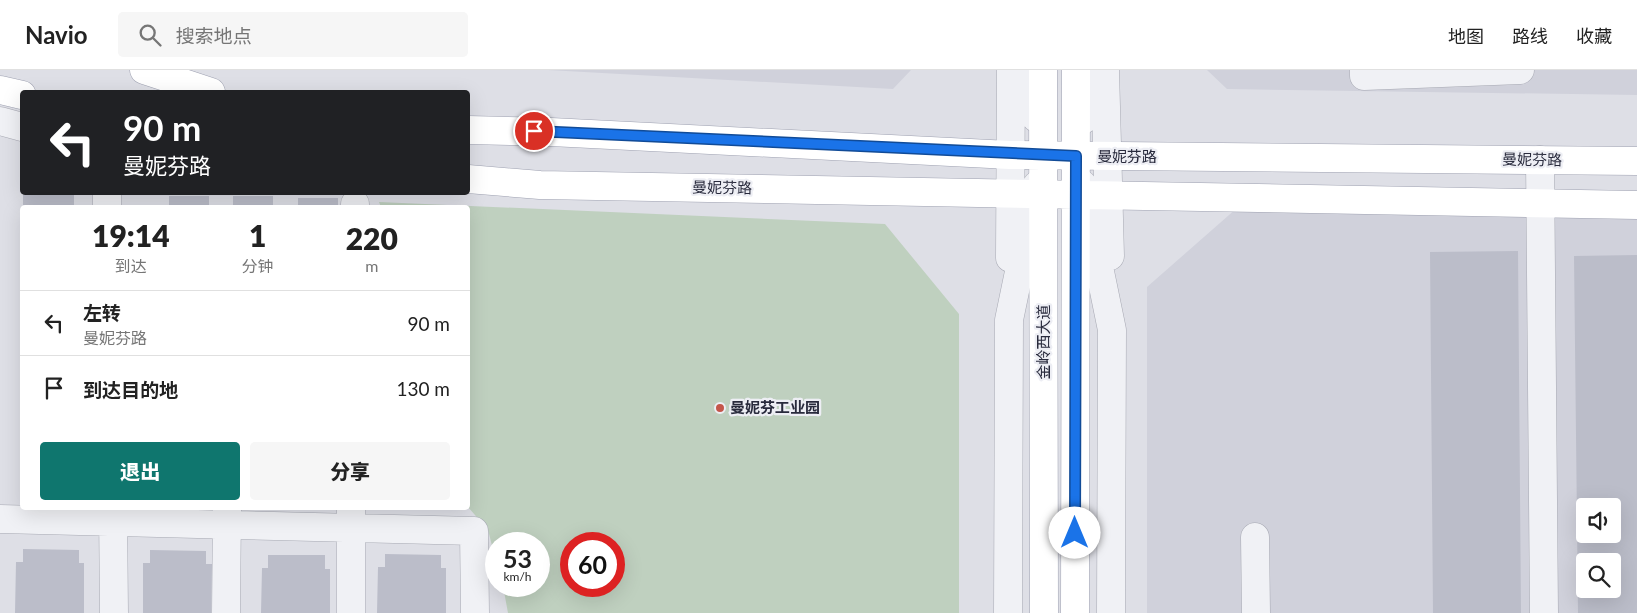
<!DOCTYPE html>
<html lang="zh">
<head>
<meta charset="utf-8">
<style>
  body { margin:0; font-family:Lato,"Noto Sans SC",sans-serif; background:#f6f6f6; color:#222; height:100vh; display:flex; flex-direction:column; font-size:19px; white-space:nowrap }
  * { box-sizing:border-box; margin:0 }
  p { font-size:16px; color:#767676 }
  .icon { flex:none; width:28px; height:28px; fill:none; stroke:currentColor; stroke-width:2; stroke-linecap:round; stroke-linejoin:round }
  .map { position:relative; flex:1; overflow:hidden }
  .drawer { position:absolute; left:20px; top:135px; width:450px; height:305px; display:flex; flex-direction:column; background:#fff; border-radius:5px; box-shadow:0 5px 20px #0002 }
  .drawer>* { flex:none }
  .top-card { position:absolute; left:20px; top:20px; width:450px; height:105px; border-radius:5px; box-shadow:0 5px 20px #0002; background:#202124; color:#fff; overflow:hidden }
  .controls { position:absolute; left:1576px; top:428px; display:grid; gap:10px }
  .controls a { display:grid; place-items:center; width:45px; height:45px; border-radius:5px; background:#fff; box-shadow:0 5px 20px #0002; font-size:25px }
  .speed { position:absolute; left:485px; top:462px; display:flex; gap:10px; font-size:25px; font-weight:700; text-align:center }
  .speed>* { display:grid; place-content:center; width:65px; height:65px; border-radius:50%; background:#fff; box-shadow:0 5px 20px #0002; line-height:1 }
  .speed small { font-size:12px; font-weight:400 }
  .speed .limit { border:8px solid #d22; background:#fff; color:#111 }
  .pin { position:absolute; display:grid; place-items:center; width:42px; height:42px; color:#fff; margin:-21px; border:2px solid #fff; border-radius:50%; box-shadow:0 1px 5px #0007 }
  .me { position:absolute; width:55px; margin:-28px; rotate:0deg; stroke-linejoin:round; filter:drop-shadow(0 0 4px #0008) }
  .turn { display:flex; align-items:center; gap:18px; height:105px; padding:0 20px; font-size:22px }
  .turn .icon { width:65px; height:65px; stroke-width:2.5 }
  .turn b { display:block; font-size:35px; line-height:42px }
  .eta { display:flex; justify-content:space-evenly; align-items:center; height:85px; text-align:center }
  .eta b { font-size:30px; font-weight:800; line-height:35px }
  .action { display:flex; gap:10px; margin-top:auto; padding:10px 20px }
  .action a { flex:1; height:58px; border-radius:5px; background:#0f766e; color:#fff; font-size:20px; font-weight:800; line-height:58px; text-align:center }
  .action a+a { background:#f6f6f6; color:#222 }
  ul { padding:0; list-style:none }
  li { display:flex; align-items:center; gap:15px; height:65px; padding:0 20px; border-top:1px solid #e0e0e0 }
  li div { flex:1 }
  li b { display:block; font-size:19px }
  li em { font-style:normal }
  header { display:flex; align-items:center; gap:30px; box-sizing:border-box; height:70px; padding:0 25px; background:#fff; border-bottom:1px solid #e0e0e0 }
  header strong { font-size:24px }
  nav { display:flex; gap:28px; margin-inline-start:auto; font-size:18px }
  .search { width:350px; height:45px; background:#f6f6f6; display:flex; align-items:center; gap:12px; box-sizing:border-box; padding:0 18px; border-radius:5px; color:#767676; font-size:19px }
  .map>svg:first-child { display:block }
  .built { fill:#d0d1db; fill-rule:evenodd }
  .green { fill:#bfd0bf; fill-rule:evenodd }
  .building { fill:#bbbdc9; fill-rule:evenodd }
  .lines { fill:none; stroke-linecap:round; stroke-linejoin:round }
  .minor-casing { stroke:#a7a9b3; stroke-width:29 }
  .major-casing { stroke:#9ea1b1; stroke-width:29 }
  .minor { stroke:#f0f1f5; stroke-width:28 }
  .major { stroke:#fff; stroke-width:28 }
  .route-casing { stroke:#114b97; stroke-width:12 }
  .route { stroke:#1a73e8; stroke-width:9 }
  .poi-dot { fill:#c4564a; stroke:#edeef4; stroke-width:2 }
  .labels { text-anchor:middle; stroke-width:4.5; stroke-linejoin:round; paint-order:stroke }
  .street-label { font-size:15px; fill:#282a3c; stroke:#edeef4 }
  .poi-label { font-size:15px; font-weight:bold; fill:#282a3c; stroke:#edeef4; text-anchor:start }
</style>
</head>
<body>
<header>
<strong>Navio</strong>
<div class="search"><svg class="icon" aria-label="search" viewBox="0 0 24 24"><circle cx="10" cy="10" r="6"/><path d="M15 15l6 6"/></svg>搜索地点</div>
<nav><a>地图</a><a>路线</a><a>收藏</a></nav>
</header>
<div class="map">
<svg width="1637" height="543" viewBox="0 0 1637 543">
  <rect width="100%" height="100%" fill="#dedfe6"/>
  <!-- built -->
  <path class="built" d="M 548,0 L 911,0 L 893,19 Z
    M 1207,0 L 1637,0 L 1637,25 L 1227,19 Z
    M 1237,138 L 1637,145 L 1637,543 L 1147,543 L 1147,217 ZM 1585,436 L 1612,436 L 1612,464 L 1585,464 ZM 1585,491 L 1612,491 L 1612,519 L 1585,519 Z"/>
  <!-- green -->
  <path class="green" d="M 379,132 L 885,154 L 959,244 L 959,543 L 508,543 L 503,516 L 539,516 L 539,474 L 496,474 L 496,491 L 488,460 L 468,437 L 468,138 L 381,137 ZM 571,474 L 614,474 L 614,516 L 571,516 Z"/>
  <!-- building -->
  <path class="building" d="M 23,122 L 74,122 L 74,138 L 23,138 Z
    M 169,126 L 209,126 L 209,138 L 169,138 Z
    M 233,126 L 273,126 L 273,138 L 233,138 Z
    M 298,128 L 338,128 L 338,138 L 298,138 Z
    M 1518,181 L 1521,543 L 1433,543 L 1430,182 Z
    M 1637,185 L 1637,543 L 1578,543 L 1574,186 ZM 1585,436 L 1612,436 L 1612,464 L 1585,464 ZM 1585,491 L 1612,491 L 1612,519 L 1585,519 Z
    M 23,479 L 79,480 L 79,493 L 84,493 L 84,543 L 15,543 L 16,492 L 23,492 Z
    M 150,480 L 206,481 L 206,494 L 212,494 L 211,543 L 143,543 L 143,493 L 150,493 Z
    M 385,484 L 441,485 L 441,498 L 446,498 L 446,543 L 377,543 L 378,497 L 385,497 Z
    M 268,485 L 325,485 L 325,499 L 330,499 L 330,543 L 261,543 L 262,498 L 268,498 Z"/>
  <g class="lines">
    <!-- minor casing -->
    <g class="minor-casing">
      <path id="minor" d="M 1027,0 L 1036,48
        M 1105,0 L 1110,186
        M 1364,0 L 1364,6 L 1520,0
        M 1083,50 L 1092,0
        M 0,51 L 22,57
        M 1540,90 L 1544,543
        M 1082,114 L 1112,260 L 1111,543
        M 107,122 L 107,138
        M 355,138 L 355,134
        M 1010,188 L 1011,0
        M 113,438 L 114,543
        M 0,449 L 474,461 L 475,543
        M 1255,467 L 1256,543
        M 226,543 L 227,438
        M 351,543 L 351,438
        M 1008,543 L 1009,250 L 1037,115"/>
    </g>
    <!-- major casing -->
    <g class="major-casing">
      <path id="major" d="M 144,0 L 211,22
        M 1043,0 L 1044,543
        M 0,20 L 22,25
        M 468,60 L 551,62 L 1010,85 L 1637,91
        M 468,109 L 540,115 L 1637,135
        M 1075,543 L 1076,0"/>
    </g>
    <!-- minor -->
    <use href="#minor" class="minor"/>
    <!-- major -->
    <use href="#major" class="major"/>
  </g>
  <g class="lines">
    <!-- route casing -->
    <g class="route-casing">
      <path id="route" d="M 534,61 L 1076,86 L 1075,463"/>
    </g>
    <!-- route -->
    <use href="#route" class="route"/>
  </g>
  <!-- markers -->
  <circle class="poi-dot" cx="720" cy="338" r="5"/>
  <g class="labels">
    <!-- street labels -->
    <g class="street-label">
      <text x="1127" y="92">曼妮芬路</text>
      <text transform="translate(1532 90) rotate(1)" y="5">曼妮芬路</text>
      <text transform="translate(722 118) rotate(1)" y="5">曼妮芬路</text>
      <text transform="translate(1044 272) rotate(-90)" y="5">金岭西大道</text>
    </g>
    <!-- poi labels -->
    <g class="poi-label">
      <text x="730" y="343">曼妮芬工业园</text>
    </g>
  </g>
</svg>
<div class="controls">
<a><svg class="icon" aria-label="sound" viewBox="0 0 24 24"><path d="M4 9h4l5-4v14l-5-4H4zM17 9q2 3 0 6"/></svg></a>
<a><svg class="icon" aria-label="search" viewBox="0 0 24 24"><circle cx="10" cy="10" r="6"/><path d="M15 15l6 6"/></svg></a>
</div>
<div class="speed"><div>53<small>km/h</small></div><div class="limit">60</div></div>
<div class="pin" style="left:534px;top:61px;background:#d93025"><svg class="icon" aria-label="arrive" viewBox="0 0 24 24"><path d="M6 21V4h12l-3 4 3 4H6"/></svg></div>
<svg class="me" style="left:1075px;top:463px" viewBox="-20 -20 40 40"><circle r="19" fill="#fff"/><path d="M0-13L10 11 0 6-10 11z" fill="#1a73e8"/></svg>
<div class="top-card">
<div class="turn"><svg class="icon" aria-label="left" viewBox="0 0 24 24"><path d="M17 20v-9H6M10 6l-5 5 5 5"/></svg><div><b>90 m</b>曼妮芬路</div></div>
</div>
<section class="drawer">
<div class="eta">
<div><b>19:14</b><p>到达</p></div>
<div><b>1</b><p>分钟</p></div>
<div><b>220</b><p>m</p></div>
</div>
<ul>
<li><svg class="icon" aria-label="left" viewBox="0 0 24 24"><path d="M17 20v-9H6M10 6l-5 5 5 5"/></svg><div><b>左转</b><p>曼妮芬路</p></div><em>90 m</em></li>
<li><svg class="icon" aria-label="arrive" viewBox="0 0 24 24"><path d="M6 21V4h12l-3 4 3 4H6"/></svg><div><b>到达目的地</b></div><em>130 m</em></li>
</ul>
<div class="action"><a>退出</a><a>分享</a></div>
</section>
</div>
</body>
</html>
